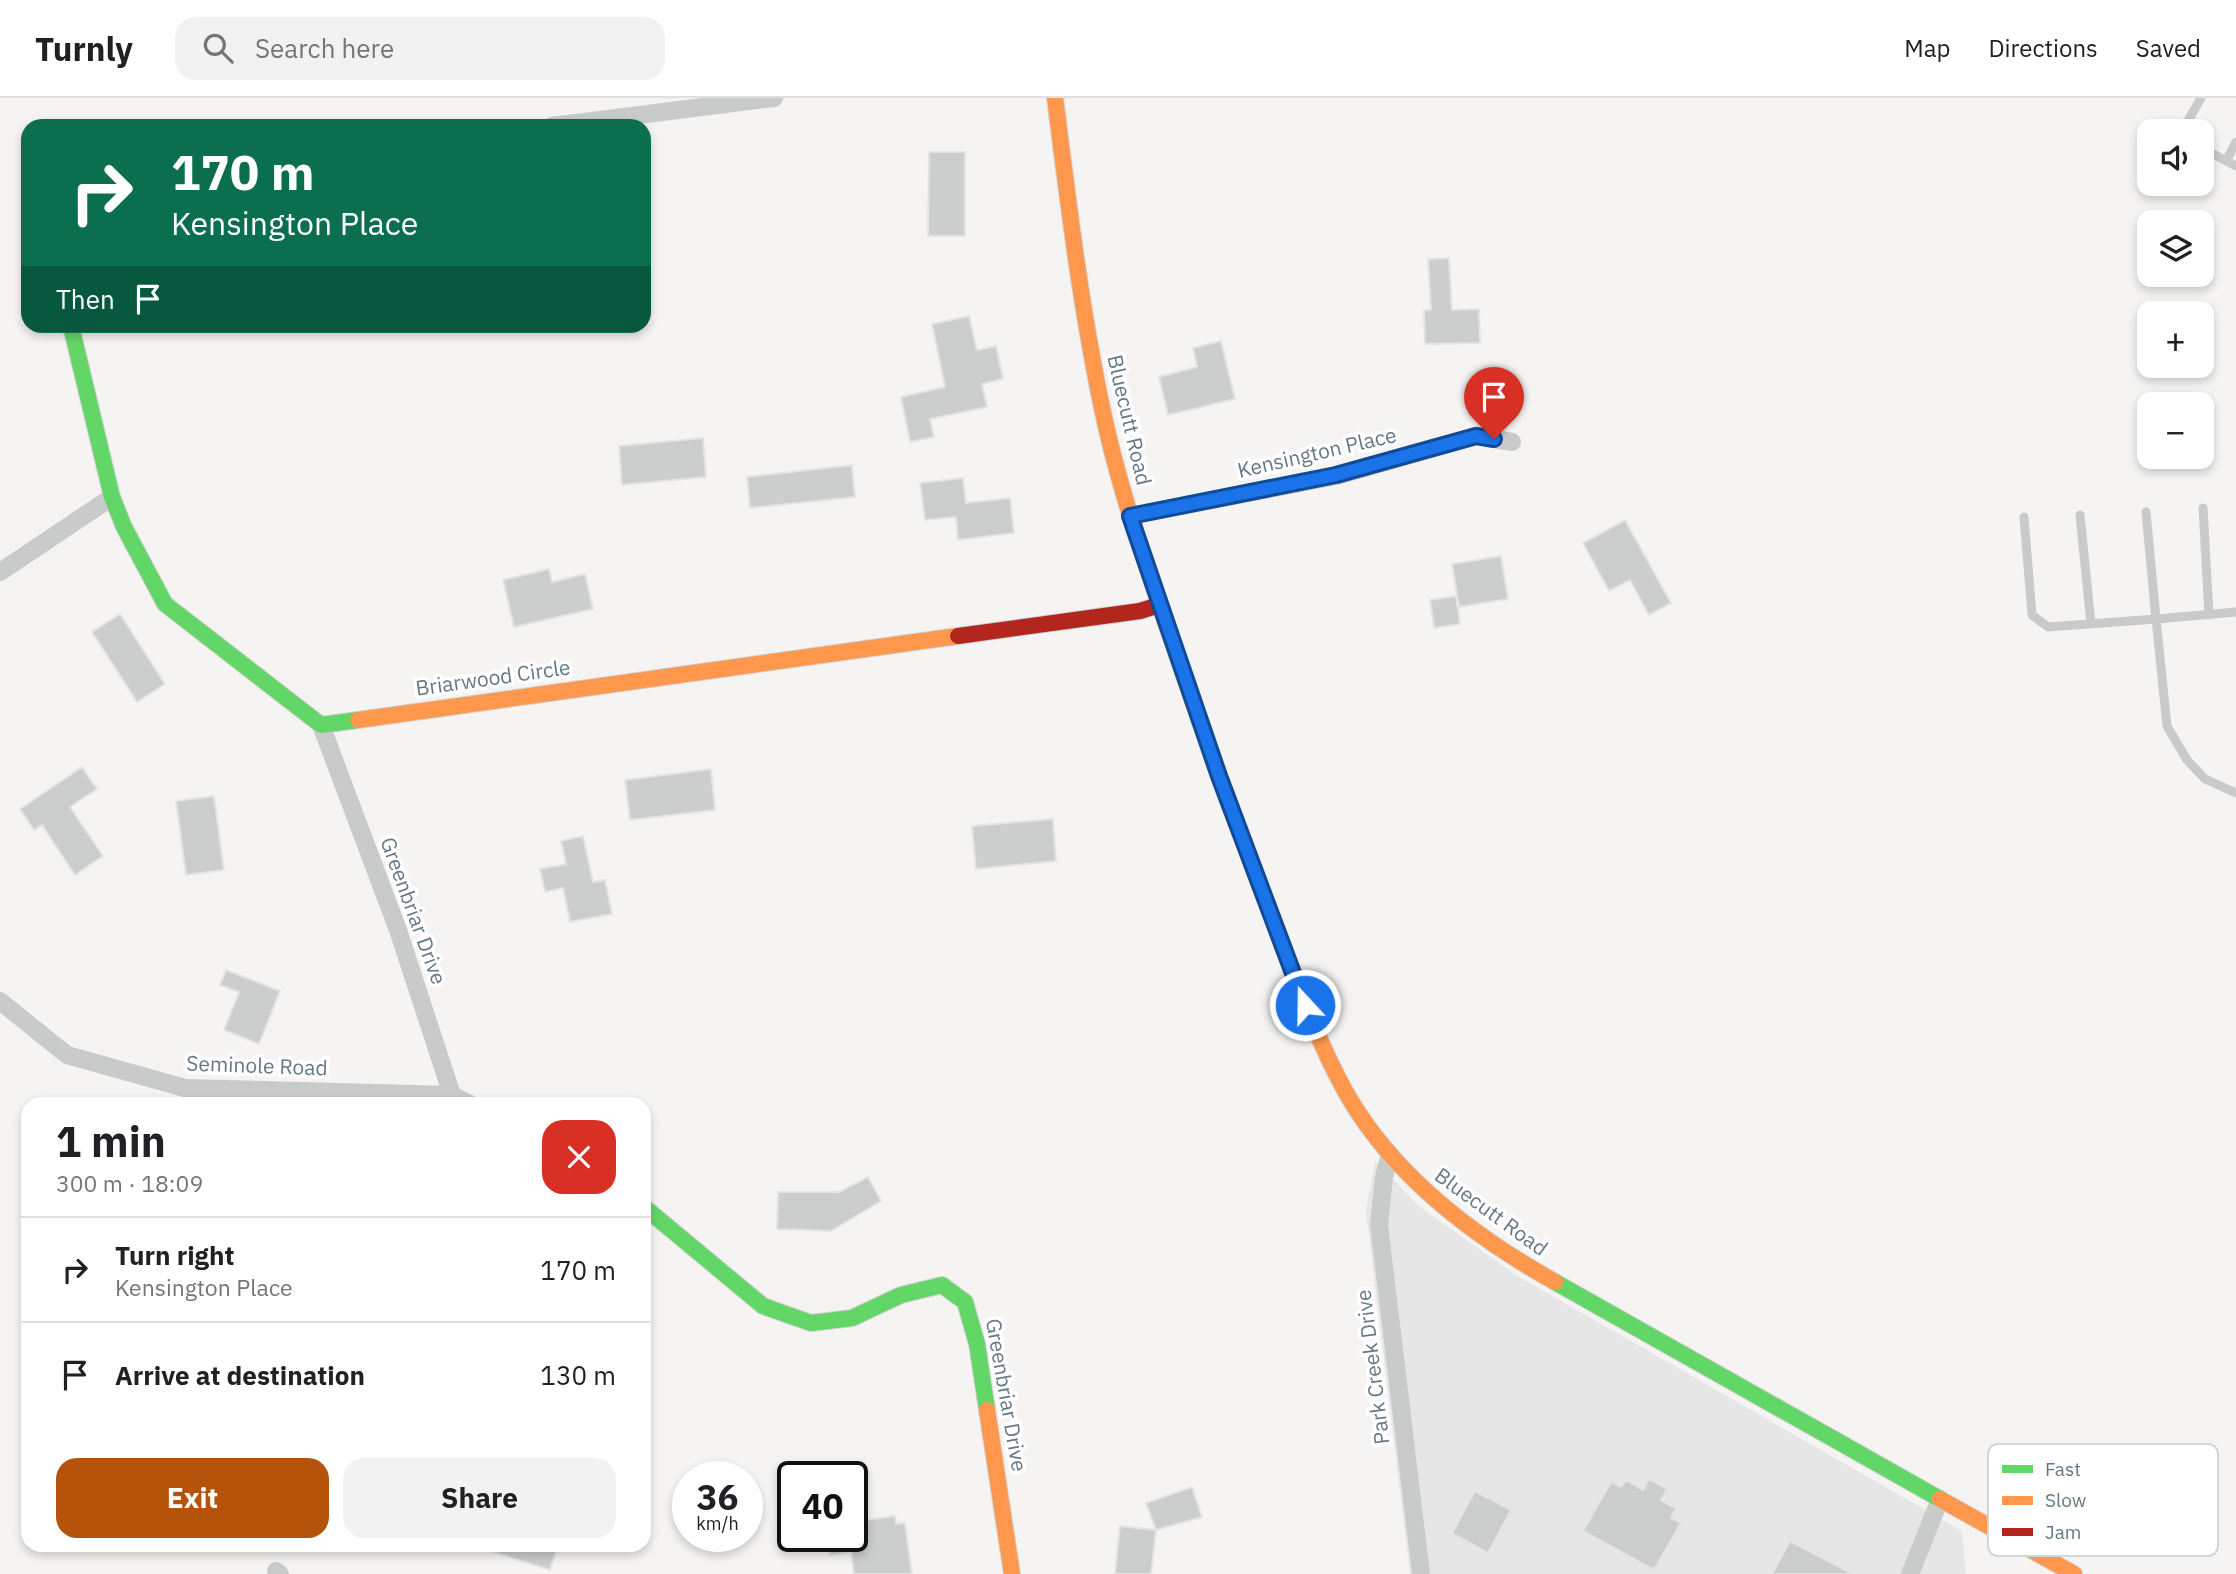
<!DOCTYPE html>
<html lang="en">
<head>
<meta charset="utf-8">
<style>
  body { margin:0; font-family:"IBM Plex Sans",sans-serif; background:#f2f2f2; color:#202124; height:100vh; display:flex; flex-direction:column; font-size:26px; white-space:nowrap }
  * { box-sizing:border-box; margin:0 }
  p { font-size:23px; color:#757577 }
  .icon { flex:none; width:38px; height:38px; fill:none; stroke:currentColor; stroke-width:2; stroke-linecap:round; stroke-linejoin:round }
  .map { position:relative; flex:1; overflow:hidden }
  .details { position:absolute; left:21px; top:999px; width:630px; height:455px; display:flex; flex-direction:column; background:#fff; border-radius:21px; box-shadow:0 4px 10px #0003 }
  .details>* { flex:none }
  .hud { position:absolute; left:21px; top:21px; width:630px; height:214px; border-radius:21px; box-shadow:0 4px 10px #0003; background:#0b6e4f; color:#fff; overflow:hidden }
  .tools { position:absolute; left:2137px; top:21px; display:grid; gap:14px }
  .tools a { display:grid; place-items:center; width:77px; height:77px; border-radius:14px; background:#fff; box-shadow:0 4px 10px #0003; font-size:35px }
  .speed { position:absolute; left:672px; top:1363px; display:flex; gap:14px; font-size:35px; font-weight:700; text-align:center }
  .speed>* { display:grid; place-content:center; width:91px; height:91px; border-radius:50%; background:#fff; box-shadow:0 4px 10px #0003; line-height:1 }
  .speed small { font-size:18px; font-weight:400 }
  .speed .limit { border:4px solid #111; border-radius:10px; background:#fff; color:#111 }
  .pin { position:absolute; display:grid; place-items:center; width:60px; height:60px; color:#fff; margin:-72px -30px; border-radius:50% 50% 50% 0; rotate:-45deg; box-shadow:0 0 7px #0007 }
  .pin .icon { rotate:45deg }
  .me { position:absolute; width:77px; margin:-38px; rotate:339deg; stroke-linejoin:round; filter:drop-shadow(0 0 5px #0008) }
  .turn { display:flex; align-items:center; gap:24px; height:147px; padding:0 35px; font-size:32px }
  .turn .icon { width:91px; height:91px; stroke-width:2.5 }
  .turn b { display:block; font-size:49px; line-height:60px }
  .then { display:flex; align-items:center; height:66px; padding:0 35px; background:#0003; gap:14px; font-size:26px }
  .round { display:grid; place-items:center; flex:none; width:74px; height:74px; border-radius:21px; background:#f2f2f2 }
  .overview { display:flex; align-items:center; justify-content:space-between; height:119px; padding:0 35px }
  h1 { font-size:42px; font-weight:800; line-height:52px }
  .button { display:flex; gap:14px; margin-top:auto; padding:14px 35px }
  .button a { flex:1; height:80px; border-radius:21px; background:#b45309; color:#fff; font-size:28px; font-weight:800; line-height:80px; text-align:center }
  .button a+a { background:#f2f2f2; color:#202124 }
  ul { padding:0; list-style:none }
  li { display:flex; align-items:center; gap:21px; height:105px; padding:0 35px; border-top:2px solid #e0e0e0 }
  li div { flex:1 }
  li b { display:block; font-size:26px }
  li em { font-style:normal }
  header { display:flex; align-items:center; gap:42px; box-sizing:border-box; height:98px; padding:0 35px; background:#fff; border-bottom:2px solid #e0e0e0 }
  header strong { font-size:33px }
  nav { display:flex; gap:38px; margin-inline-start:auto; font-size:24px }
  .search { width:490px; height:63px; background:#f2f2f2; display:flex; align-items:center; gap:18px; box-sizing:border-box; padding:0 24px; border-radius:21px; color:#757577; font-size:26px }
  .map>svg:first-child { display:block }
  .built { fill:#e5e6e5 }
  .building { fill:#cccdcd; stroke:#e4e4e3; stroke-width:2 }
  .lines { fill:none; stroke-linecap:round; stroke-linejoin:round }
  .fast-casing { stroke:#d1d2d3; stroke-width:18 }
  .slow-casing { stroke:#d1d2d3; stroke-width:18 }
  .jam-casing { stroke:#d1d2d3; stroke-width:18 }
  .lane { stroke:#c9caca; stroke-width:9 }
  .street { stroke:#c9caca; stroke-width:18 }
  .fast { stroke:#63d668; stroke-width:16 }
  .slow { stroke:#ff974d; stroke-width:16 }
  .jam { stroke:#b3261e; stroke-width:16 }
  .route-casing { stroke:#114b97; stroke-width:18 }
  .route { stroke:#1a73e8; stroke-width:12 }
  .labels { text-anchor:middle; stroke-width:7; stroke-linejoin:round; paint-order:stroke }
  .street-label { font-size:21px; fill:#647983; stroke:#fff }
  .key { fill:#fff; stroke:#d0d7da; stroke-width:2 }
  .key-label { font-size:19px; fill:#647983 }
</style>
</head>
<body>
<header>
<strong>Turnly</strong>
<div class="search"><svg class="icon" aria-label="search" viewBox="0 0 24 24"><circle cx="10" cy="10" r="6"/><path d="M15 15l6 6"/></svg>Search here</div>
<nav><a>Map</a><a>Directions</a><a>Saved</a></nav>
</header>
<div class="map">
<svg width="2236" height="1476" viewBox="0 0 2236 1476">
  <rect width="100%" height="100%" fill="#f5f4f3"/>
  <!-- built -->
  <path class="built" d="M 1375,1063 L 1420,1109 L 1514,1176 L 1962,1433 L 1966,1476 L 1410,1476 L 1366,1113 Z"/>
  <!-- building -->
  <path class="building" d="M 929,54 L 965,54 L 965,138 L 928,138 Z
    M 1449,160 L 1452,212 L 1479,211 L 1480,245 L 1425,246 L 1424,212 L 1431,212 L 1428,161 Z
    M 969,218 L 977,252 L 996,248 L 1003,281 L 982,286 L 987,309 L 930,321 L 934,339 L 910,344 L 901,299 L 945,289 L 932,226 Z
    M 1221,243 L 1235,301 L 1168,317 L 1159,279 L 1197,269 L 1193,250 Z
    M 703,340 L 706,379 L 622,387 L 619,348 Z
    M 852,367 L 855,399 L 750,410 L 747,379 Z
    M 963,380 L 966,405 L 1010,400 L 1014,435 L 958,442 L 956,419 L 925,422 L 920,385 Z
    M 1625,422 L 1671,505 L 1649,517 L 1630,482 L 1609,493 L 1583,445 Z
    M 1501,458 L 1508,501 L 1459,509 L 1452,466 Z
    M 549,471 L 552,484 L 585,476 L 593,511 L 514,529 L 503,482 Z
    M 1456,498 L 1460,526 L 1434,530 L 1430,502 Z
    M 120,516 L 165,586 L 137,604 L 92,534 Z
    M 82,669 L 97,691 L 70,709 L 103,758 L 75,777 L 42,727 L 34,732 L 20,711 Z
    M 711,671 L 715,712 L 630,722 L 625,682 Z
    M 214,698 L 224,772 L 186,777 L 176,703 Z
    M 1053,721 L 1056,763 L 976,771 L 972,728 Z
    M 583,738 L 593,784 L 605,782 L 612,816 L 570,824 L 563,790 L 545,794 L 540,771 L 566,766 L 561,743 Z
    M 226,872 L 280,893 L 259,946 L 224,932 L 239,894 L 220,887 Z
    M 868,1079 L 881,1103 L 831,1133 L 777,1131 L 778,1094 L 839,1094 Z
    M 1649,1381 L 1667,1391 L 1661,1402 L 1676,1410 L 1671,1420 L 1681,1425 L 1654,1472 L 1583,1433 L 1611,1384 L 1621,1389 L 1626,1382 L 1643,1392 Z
    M 1192,1389 L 1202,1419 L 1156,1432 L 1146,1405 Z
    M 1475,1393 L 1511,1412 L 1488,1455 L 1452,1435 Z
    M 895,1418 L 896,1426 L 905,1425 L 912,1476 L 854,1476 L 851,1454 L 830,1457 L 828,1438 L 852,1438 L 852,1432 L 860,1431 L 859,1423 Z
    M 1120,1428 L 1156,1432 L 1151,1476 L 1115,1476 Z
    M 1790,1443 L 1853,1476 L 1772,1476 Z
    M 485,1447 L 558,1447 L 550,1472 L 484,1451 Z"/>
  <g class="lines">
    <!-- fast casing -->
    <g class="fast-casing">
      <path id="fast" d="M 71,228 L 112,399 L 124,429 L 165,506 L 321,627 L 358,622
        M 1176,554 L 1219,678 L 1285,853
        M 644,1109 L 763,1208 L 811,1225 L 852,1220 L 901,1197 L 942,1187 L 965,1204 L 977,1246 L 987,1312
        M 1555,1184 L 1940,1401"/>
    </g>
    <!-- slow casing -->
    <g class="slow-casing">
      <path id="slow" d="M 1055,0 C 1068,102 1080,204 1101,305 C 1118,390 1148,472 1176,554
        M 358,622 L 958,538
        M 1285,853 C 1302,899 1320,947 1344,991 C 1390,1075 1473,1138 1555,1184
        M 987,1312 L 1012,1476
        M 1940,1401 L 2074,1476"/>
    </g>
    <!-- jam casing -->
    <g class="jam-casing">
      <path id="jam" d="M 958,538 L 1140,513 L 1159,507"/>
    </g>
    <!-- lane -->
    <path class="lane" d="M 2182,33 L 2201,0
      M 2202,50 L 2236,68
      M 2226,63 L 2236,44
      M 2203,410 L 2209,517
      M 2080,417 L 2091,526
      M 2024,419 L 2032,517 L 2048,529 L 2156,521 L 2146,414
      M 2236,514 L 2156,521 L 2167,628 L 2187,662 L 2205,681 L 2236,695"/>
    <!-- street -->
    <path class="street" d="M 552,28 L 774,0
      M 1130,418 L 1336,378 L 1476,338 L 1512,344
      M 0,474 L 112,399
      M 321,627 L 398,832 L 452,997 L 470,1006
      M 0,903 L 67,957 L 185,990 L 452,997
      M 1390,1056 L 1384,1079 L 1379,1127 L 1421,1476
      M 276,1473 L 280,1476
      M 1910,1476 L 1940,1401"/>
    <!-- fast -->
    <use href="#fast" class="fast"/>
    <!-- slow -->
    <use href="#slow" class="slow"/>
    <!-- jam -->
    <use href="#jam" class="jam"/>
  </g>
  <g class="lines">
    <!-- route casing -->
    <g class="route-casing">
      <path id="route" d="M 1305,907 L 1219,678 L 1130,418 L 1336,377 L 1476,338 L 1494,341"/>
    </g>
    <!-- route -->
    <use href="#route" class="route"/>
  </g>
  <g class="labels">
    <!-- street labels -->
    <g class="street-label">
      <text transform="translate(1129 322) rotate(77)" y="7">Bluecutt Road</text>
      <text transform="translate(1317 355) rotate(-13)" y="7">Kensington Place</text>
      <text transform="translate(493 580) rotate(-8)" y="7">Briarwood Circle</text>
      <text transform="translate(413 813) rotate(70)" y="7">Greenbriar Drive</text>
      <text transform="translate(257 968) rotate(2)" y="7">Seminole Road</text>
      <text transform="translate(1491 1114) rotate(36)" y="7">Bluecutt Road</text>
      <text transform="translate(1373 1269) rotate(-97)" y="7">Park Creek Drive</text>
      <text transform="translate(1006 1297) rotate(80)" y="7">Greenbriar Drive</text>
    </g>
  </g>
  <!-- legend -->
  <rect x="1988" y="1346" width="230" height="112" rx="10" class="key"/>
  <rect x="2002" y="1367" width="31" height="8" fill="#63d668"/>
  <rect x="2002" y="1398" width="31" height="9" fill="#ff974d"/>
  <rect x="2002" y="1430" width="31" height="8" fill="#b3261e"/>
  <g class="key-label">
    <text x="2045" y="1378">Fast</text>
    <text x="2045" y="1409">Slow</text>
    <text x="2045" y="1441">Jam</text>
  </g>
</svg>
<div class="tools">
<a><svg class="icon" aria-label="sound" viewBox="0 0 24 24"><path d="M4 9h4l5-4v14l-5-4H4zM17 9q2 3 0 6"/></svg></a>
<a><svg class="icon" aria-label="layers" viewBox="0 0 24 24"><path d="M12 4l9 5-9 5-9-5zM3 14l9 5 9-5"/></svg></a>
<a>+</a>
<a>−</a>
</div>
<div class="speed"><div>36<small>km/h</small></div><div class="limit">40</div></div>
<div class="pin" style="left:1494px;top:341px;background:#d93025"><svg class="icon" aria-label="arrive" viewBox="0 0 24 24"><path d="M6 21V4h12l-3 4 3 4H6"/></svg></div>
<svg class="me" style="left:1305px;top:907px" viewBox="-20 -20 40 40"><circle r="17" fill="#1a73e8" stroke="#fff" stroke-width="3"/><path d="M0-11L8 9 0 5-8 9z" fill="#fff"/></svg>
<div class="hud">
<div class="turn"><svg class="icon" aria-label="right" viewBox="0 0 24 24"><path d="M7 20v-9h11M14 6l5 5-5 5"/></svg><div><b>170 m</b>Kensington Place</div></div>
<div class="then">Then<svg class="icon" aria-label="arrive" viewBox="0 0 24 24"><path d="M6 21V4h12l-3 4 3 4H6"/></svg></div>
</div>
<section class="details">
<div class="overview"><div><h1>1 min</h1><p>300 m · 18:09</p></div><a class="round" style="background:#d93025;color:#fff"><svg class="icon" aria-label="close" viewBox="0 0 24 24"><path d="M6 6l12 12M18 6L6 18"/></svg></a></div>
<ul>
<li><svg class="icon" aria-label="right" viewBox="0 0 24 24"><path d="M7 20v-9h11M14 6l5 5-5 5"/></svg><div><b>Turn right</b><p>Kensington Place</p></div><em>170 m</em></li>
<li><svg class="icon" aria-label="arrive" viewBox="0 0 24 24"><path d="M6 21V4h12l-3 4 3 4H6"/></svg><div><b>Arrive at destination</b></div><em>130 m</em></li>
</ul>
<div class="button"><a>Exit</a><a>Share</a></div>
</section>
</div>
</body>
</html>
